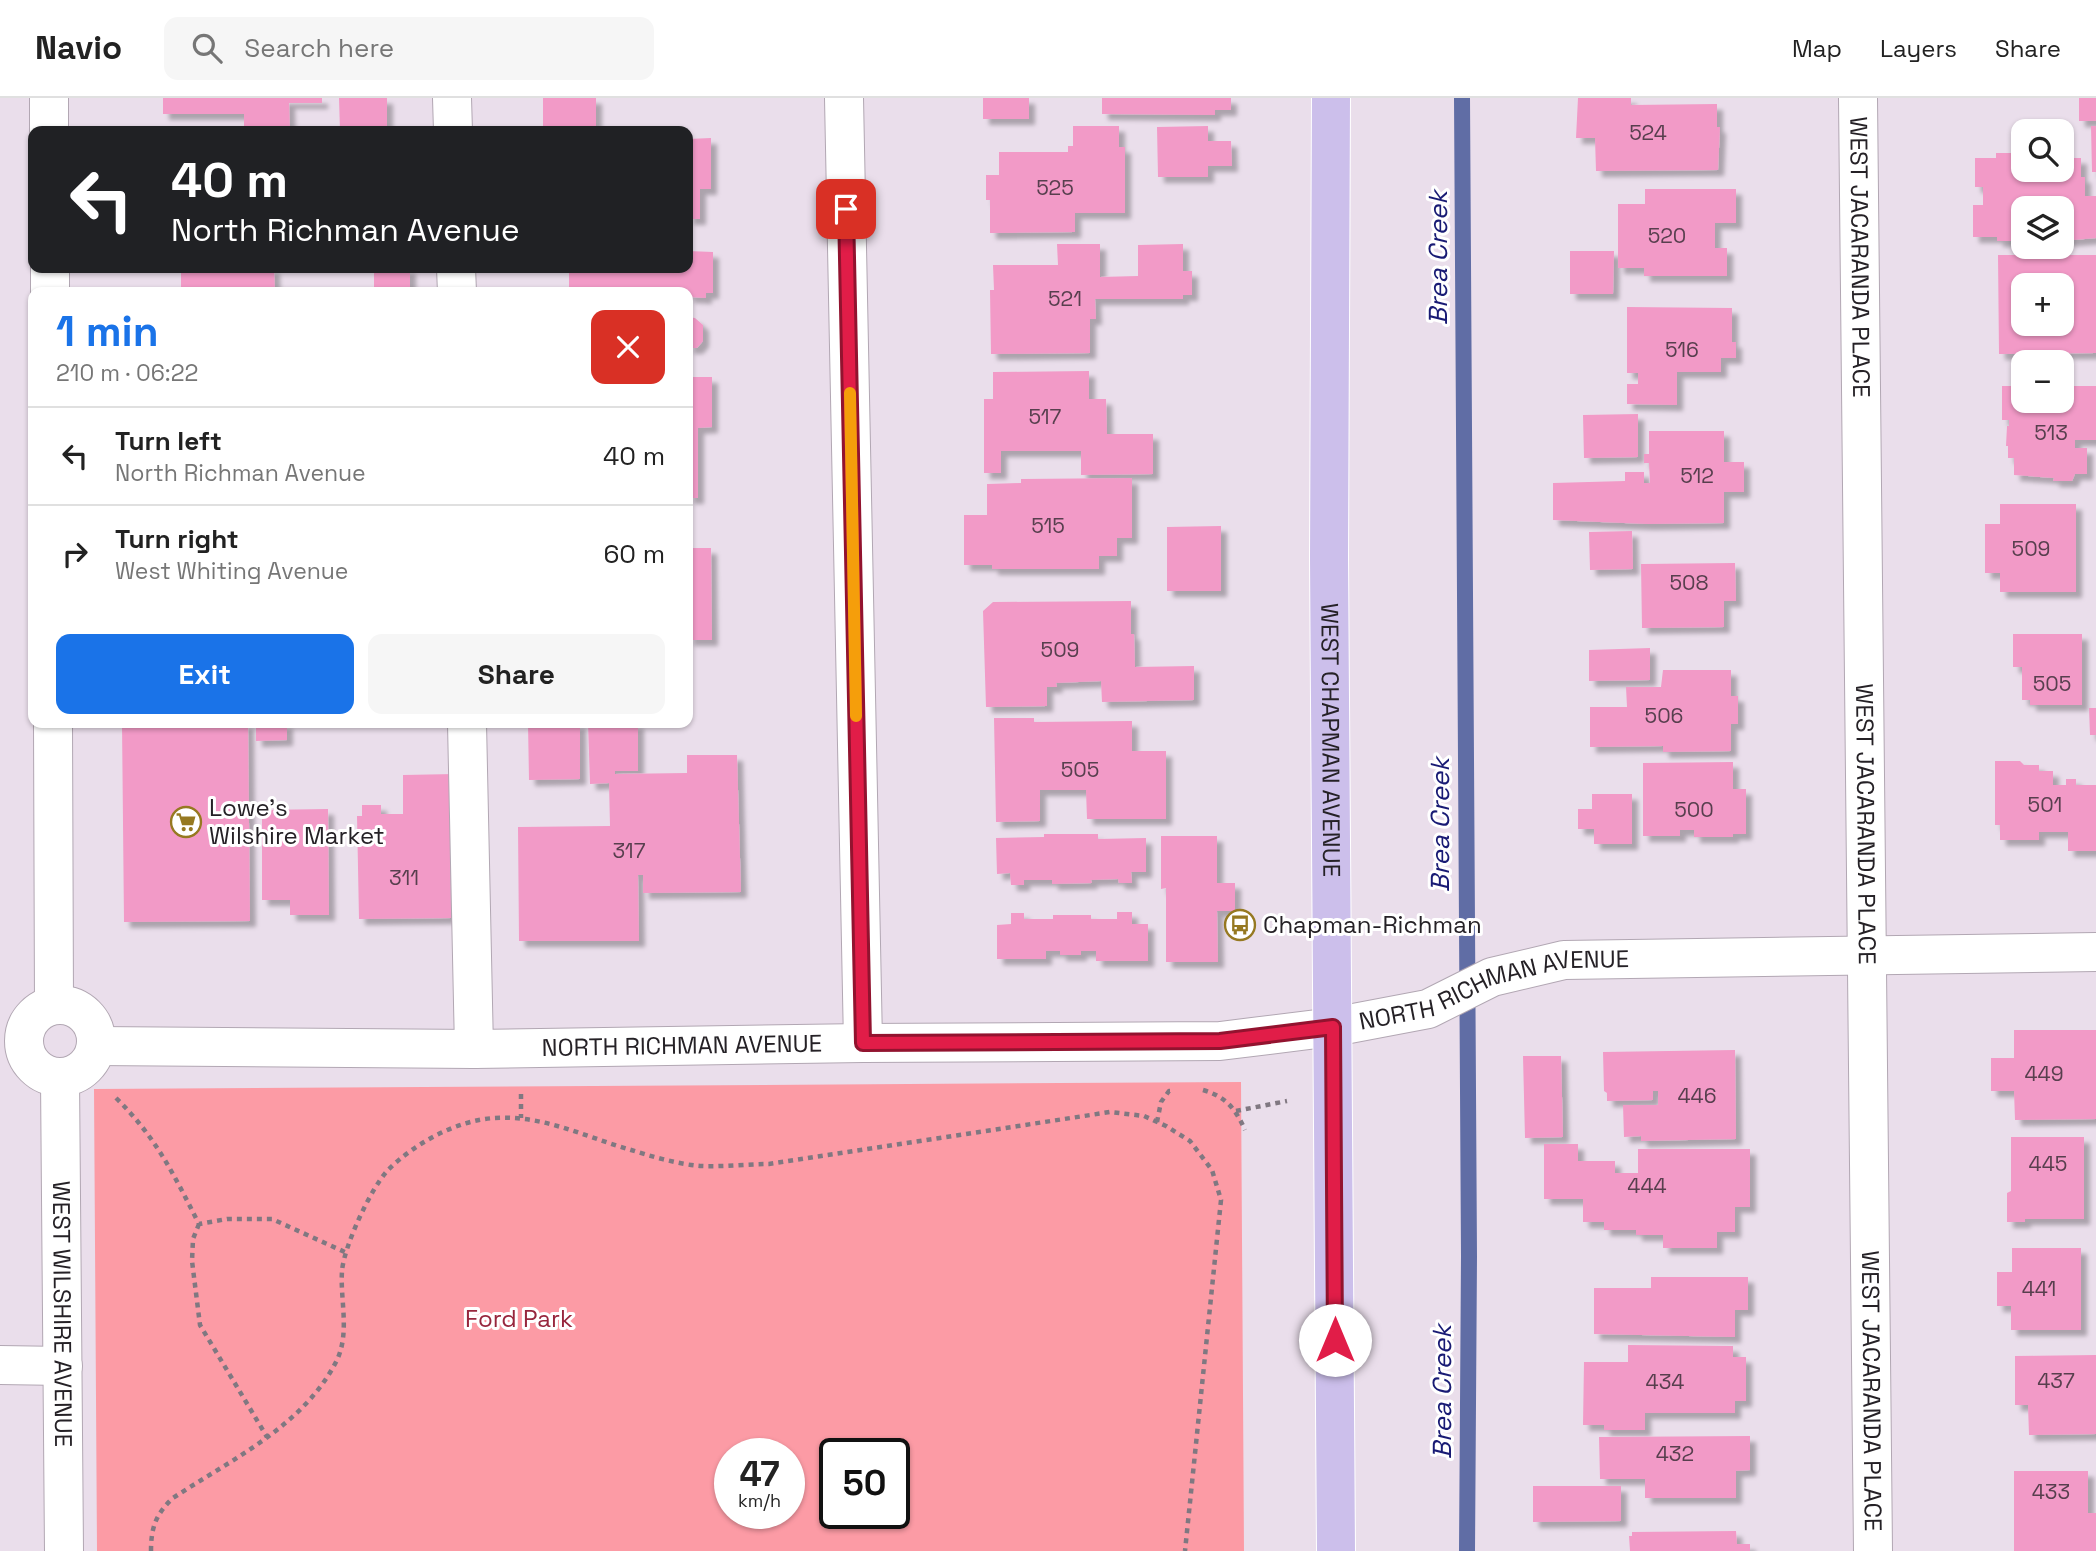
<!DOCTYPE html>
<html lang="en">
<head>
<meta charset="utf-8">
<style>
  body { margin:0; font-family:"Space Grotesk",sans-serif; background:#f6f6f6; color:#222; height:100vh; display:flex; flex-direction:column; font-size:26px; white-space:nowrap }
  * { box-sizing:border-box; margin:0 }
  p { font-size:23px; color:#767676 }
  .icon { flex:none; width:38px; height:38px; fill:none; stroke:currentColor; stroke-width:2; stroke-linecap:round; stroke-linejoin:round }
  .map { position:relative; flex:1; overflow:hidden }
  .drawer { position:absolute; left:28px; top:189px; width:665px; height:441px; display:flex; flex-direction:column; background:#fff; border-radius:14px; box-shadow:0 2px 5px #0004 }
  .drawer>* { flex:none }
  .banner { position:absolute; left:28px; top:28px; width:665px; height:147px; border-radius:14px; box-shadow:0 2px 5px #0004; background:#202124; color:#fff; overflow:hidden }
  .tools { position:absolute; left:2011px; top:21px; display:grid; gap:14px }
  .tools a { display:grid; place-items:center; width:63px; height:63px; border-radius:14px; background:#fff; box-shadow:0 2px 5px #0004; font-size:35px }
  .speed { position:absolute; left:714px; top:1340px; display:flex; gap:14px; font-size:35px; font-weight:700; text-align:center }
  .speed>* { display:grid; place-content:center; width:91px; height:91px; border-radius:50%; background:#fff; box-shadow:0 2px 5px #0004; line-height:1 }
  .speed small { font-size:18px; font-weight:400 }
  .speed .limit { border:4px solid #111; border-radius:10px; background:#fff; color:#111 }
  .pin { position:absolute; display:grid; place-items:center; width:60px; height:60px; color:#fff; margin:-30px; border-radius:14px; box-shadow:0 4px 10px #0006 }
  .me { position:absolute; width:77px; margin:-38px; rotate:0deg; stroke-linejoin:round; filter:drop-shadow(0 0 5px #0008) }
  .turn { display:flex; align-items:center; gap:24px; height:147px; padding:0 28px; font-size:32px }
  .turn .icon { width:91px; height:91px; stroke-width:2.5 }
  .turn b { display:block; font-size:49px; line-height:60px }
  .round { display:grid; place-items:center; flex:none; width:74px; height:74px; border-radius:14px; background:#f6f6f6 }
  .head { display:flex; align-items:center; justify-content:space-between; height:119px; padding:0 28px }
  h1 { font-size:42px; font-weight:700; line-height:52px; color:#1a73e8 }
  .button { display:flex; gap:14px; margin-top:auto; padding:14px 28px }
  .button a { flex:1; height:80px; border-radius:14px; background:#1a73e8; color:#fff; font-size:28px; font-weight:700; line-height:80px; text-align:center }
  .button a+a { background:#f6f6f6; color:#222 }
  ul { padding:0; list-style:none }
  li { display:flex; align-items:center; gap:21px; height:98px; padding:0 28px; border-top:2px solid #e0e0e0 }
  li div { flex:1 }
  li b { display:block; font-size:26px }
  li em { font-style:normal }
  header { display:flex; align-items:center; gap:42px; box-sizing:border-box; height:98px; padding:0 35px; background:#fff; border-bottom:2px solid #e0e0e0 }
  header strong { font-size:33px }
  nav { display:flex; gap:38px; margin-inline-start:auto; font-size:24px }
  .search { width:490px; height:63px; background:#f6f6f6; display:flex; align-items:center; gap:18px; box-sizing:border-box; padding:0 24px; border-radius:14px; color:#767676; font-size:26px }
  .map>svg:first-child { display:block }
  .green { fill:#fc9ba5; fill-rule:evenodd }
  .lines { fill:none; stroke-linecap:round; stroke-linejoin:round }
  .stream { stroke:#606da5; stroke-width:16 }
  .building { fill:#f29ac7; fill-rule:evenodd; filter:url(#shadow) }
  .minor-casing { stroke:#b2a7b3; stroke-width:40 }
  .major-casing { stroke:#fff; stroke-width:40 }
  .path { stroke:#807881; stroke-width:4.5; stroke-dasharray:5 5; stroke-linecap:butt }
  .minor { stroke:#fff; stroke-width:38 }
  .major { stroke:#ccbfeb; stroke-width:38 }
  .route-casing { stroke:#92132f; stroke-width:18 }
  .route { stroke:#e11d48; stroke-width:12 }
  .slow { stroke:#f59e0b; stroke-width:12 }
  .labels { text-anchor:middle; stroke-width:6; stroke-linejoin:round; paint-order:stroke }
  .number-label { font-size:21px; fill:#583f4e }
  .street-label { font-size:24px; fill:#252126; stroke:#fff }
  .poi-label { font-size:24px; fill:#252126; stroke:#fff; text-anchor:start }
  .park-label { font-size:24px; fill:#97263d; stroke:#fff }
  .water-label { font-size:26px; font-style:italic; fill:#181a74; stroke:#fff }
</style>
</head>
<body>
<header>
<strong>Navio</strong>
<div class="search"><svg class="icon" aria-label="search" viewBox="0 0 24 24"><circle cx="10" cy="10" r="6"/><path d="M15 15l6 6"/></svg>Search here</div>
<nav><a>Map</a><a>Layers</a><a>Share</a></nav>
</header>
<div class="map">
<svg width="2096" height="1453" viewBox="0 0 2096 1453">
  <defs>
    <filter id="shadow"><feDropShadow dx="6" dy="6" stdDeviation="2" flood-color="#0004"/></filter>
  </defs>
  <rect width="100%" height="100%" fill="#eadeeb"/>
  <!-- green -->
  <path class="green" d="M 1241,984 L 1244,1453 L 97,1453 L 94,991 ZM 789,1356 L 789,1416 L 730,1416 L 730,1356 ZM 894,1356 L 894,1416 L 835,1416 L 835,1356 Z"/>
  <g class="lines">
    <!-- stream -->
    <path class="stream" d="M 1462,0 L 1469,1158 L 1467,1453"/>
  </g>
  <!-- building -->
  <path class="building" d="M 163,0 L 322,0 L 322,5 L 289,5 L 290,33 L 244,33 L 244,16 L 163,16 Z
    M 339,0 L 387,0 L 387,33 L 340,33 Z
    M 543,0 L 596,0 L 596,30 L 543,30 Z
    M 983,0 L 1029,0 L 1029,21 L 983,21 Z
    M 1102,0 L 1231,0 L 1231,12 L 1215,12 L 1215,17 L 1102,16 Z
    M 1578,0 L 1631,0 L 1631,7 L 1717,6 L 1717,29 L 1720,29 L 1718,72 L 1596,73 L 1595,40 L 1576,40 Z
    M 2079,0 L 2096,0 L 2096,23 L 2079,23 Z
    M 1073,28 L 1119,28 L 1119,49 L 1125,49 L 1125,115 L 1075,115 L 1075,134 L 990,135 L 990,102 L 986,102 L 986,77 L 999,77 L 999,54 L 1068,54 L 1068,48 L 1073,48 Z
    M 1208,28 L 1208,43 L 1231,43 L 1232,68 L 1208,68 L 1208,79 L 1158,79 L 1157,29 Z
    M 2091,28 L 2096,28 L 2096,74 L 2092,74 Z
    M 711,40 L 711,91 L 700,91 L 700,121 L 688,121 L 688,41 Z
    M 1996,55 L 2023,55 L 2023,72 L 2062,72 L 2062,55 L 2066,55 L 2066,60 L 2081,60 L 2081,79 L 2085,79 L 2085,98 L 2096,98 L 2096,140 L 2062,143 L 2062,110 L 2023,110 L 2023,143 L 1997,143 L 1997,139 L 1973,139 L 1973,107 L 1983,107 L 1983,89 L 1975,89 L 1975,60 L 1996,60 Z
    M 1645,91 L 1736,91 L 1736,125 L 1715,125 L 1715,150 L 1727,150 L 1727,178 L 1644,178 L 1644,170 L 1618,170 L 1618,106 L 1645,106 Z
    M 1057,146 L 1100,146 L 1100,179 L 1138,178 L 1138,147 L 1183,146 L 1183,173 L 1192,173 L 1192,197 L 1183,197 L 1183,201 L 1095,201 L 1096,221 L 1090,221 L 1090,255 L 991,256 L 990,192 L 994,192 L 993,167 L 1058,167 Z
    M 688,153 L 713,154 L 713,195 L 706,195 L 706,200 L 688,199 L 688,194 L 569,194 L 569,170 L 688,170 Z
    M 1570,153 L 1614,153 L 1613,196 L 1570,196 Z
    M 1998,157 L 2096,157 L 2096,255 L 1999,256 ZM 2023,187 L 2062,187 L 2062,226 L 2023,226 Z
    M 199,170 L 274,170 L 275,194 L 181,194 L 181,174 L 199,174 Z
    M 374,170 L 410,170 L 410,194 L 374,194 Z
    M 1627,209 L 1732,210 L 1732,244 L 1736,244 L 1736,260 L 1721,260 L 1721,274 L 1677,274 L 1677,307 L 1627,306 L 1627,286 L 1638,286 L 1638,275 L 1627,275 Z
    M 688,219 L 695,220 L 703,227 L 703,243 L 697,250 L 688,250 Z
    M 1089,273 L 1089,301 L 1106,301 L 1107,336 L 1153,336 L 1153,376 L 1081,377 L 1081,353 L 1001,353 L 1001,375 L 984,375 L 984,301 L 993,301 L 993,274 Z
    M 688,279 L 712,279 L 712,329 L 698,330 L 698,400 L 688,400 Z
    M 2002,288 L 2023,288 L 2023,303 L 2062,303 L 2062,288 L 2096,288 L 2096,342 L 2075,342 L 2075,350 L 2087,350 L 2087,376 L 2075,376 L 2072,383 L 2053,383 L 2054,380 L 2014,377 L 2014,360 L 2008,360 L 2008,348 L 2006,348 L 2007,328 L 2009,328 L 2009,322 L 2002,322 Z
    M 1638,316 L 1638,359 L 1584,360 L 1583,317 Z
    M 1649,333 L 1724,333 L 1724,364 L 1744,364 L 1744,394 L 1724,394 L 1724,425 L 1648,426 L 1553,422 L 1553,385 L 1625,383 L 1625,374 L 1644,374 L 1644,385 L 1650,385 L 1649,365 L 1644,365 L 1644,356 L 1649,356 Z
    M 1132,380 L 1132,440 L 1117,440 L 1117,458 L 1099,458 L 1099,471 L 992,471 L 992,467 L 964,467 L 964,417 L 987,417 L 987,386 L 1021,385 L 1021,381 Z
    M 2000,406 L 2076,406 L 2076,494 L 2000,494 L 2000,475 L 1985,475 L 1985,426 L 2000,426 Z
    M 1221,428 L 1221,493 L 1167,493 L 1167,429 Z
    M 1632,433 L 1633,471 L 1590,472 L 1589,434 Z
    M 688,450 L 711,450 L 712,542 L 688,542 Z
    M 1735,465 L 1736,503 L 1724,503 L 1724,529 L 1642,530 L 1641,466 Z
    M 1131,503 L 1131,536 L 1134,536 L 1135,569 L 1194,568 L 1194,602 L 1102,604 L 1101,583 L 1056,585 L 1057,589 L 1047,589 L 1047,608 L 986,609 L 983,513 L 993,504 Z
    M 2013,536 L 2082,536 L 2082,607 L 2030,607 L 2030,602 L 2022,602 L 2022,569 L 2013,569 Z
    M 1650,550 L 1650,582 L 1589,583 L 1589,552 Z
    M 1663,572 L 1731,572 L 1731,598 L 1738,598 L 1738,626 L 1731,626 L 1731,653 L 1663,654 L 1663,648 L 1590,649 L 1590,609 L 1627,609 L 1626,589 L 1661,589 Z
    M 2089,610 L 2096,610 L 2096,637 L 2090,637 Z
    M 994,620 L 1034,620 L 1034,624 L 1132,623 L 1132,653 L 1166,653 L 1166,721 L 1087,721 L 1086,692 L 1040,692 L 1040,723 L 996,724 Z
    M 122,625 L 248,625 L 250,823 L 124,824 Z
    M 256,625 L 287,625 L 287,642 L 256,643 Z
    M 528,625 L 580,625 L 580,681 L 529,682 Z
    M 588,625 L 638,625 L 638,673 L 615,673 L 615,676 L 687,675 L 687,657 L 737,657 L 741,794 L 643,795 L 643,777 L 638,777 L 639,843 L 519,843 L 518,729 L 610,728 L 609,685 L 590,686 Z
    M 1995,663 L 2020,663 L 2024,667 L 2039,667 L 2039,673 L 2053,673 L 2053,687 L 2066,687 L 2066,681 L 2076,681 L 2076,687 L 2096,687 L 2096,753 L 2068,753 L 2068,734 L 2039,734 L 2039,742 L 2000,742 L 2000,727 L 1995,727 Z
    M 1733,664 L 1733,691 L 1746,691 L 1746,736 L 1733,736 L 1733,739 L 1694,739 L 1694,732 L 1680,732 L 1680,738 L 1643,738 L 1643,665 Z
    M 455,676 L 455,739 L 450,739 L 451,820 L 359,821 L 357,718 L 362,718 L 362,707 L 381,707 L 381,716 L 403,716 L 403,677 Z
    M 1592,696 L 1632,696 L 1632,746 L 1594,746 L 1594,731 L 1578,731 L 1578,711 L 1592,711 Z
    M 328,711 L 329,817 L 290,817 L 290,802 L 262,802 L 262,712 Z
    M 1044,736 L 1098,736 L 1098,741 L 1146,740 L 1146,774 L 1131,774 L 1132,785 L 1119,785 L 1118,781 L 1091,782 L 1092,785 L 1052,786 L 1052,782 L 1024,782 L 1024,787 L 1011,787 L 1010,775 L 997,776 L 996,740 L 1044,739 Z
    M 1161,738 L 1217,738 L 1217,785 L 1235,785 L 1235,813 L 1217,813 L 1218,864 L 1166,864 L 1166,790 L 1161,791 Z
    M 1117,814 L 1132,814 L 1132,826 L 1148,826 L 1148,863 L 1096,863 L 1096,853 L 1081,853 L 1081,857 L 1060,857 L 1060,853 L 1046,853 L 1046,861 L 997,861 L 997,827 L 1011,826 L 1011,815 L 1024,815 L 1024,821 L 1053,821 L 1053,817 L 1091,817 L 1091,821 L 1117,821 Z
    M 2014,932 L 2096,932 L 2096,1021 L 2015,1022 L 2014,993 L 1991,993 L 1991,960 L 2014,960 Z
    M 1735,952 L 1736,1041 L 1641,1043 L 1641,1038 L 1624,1039 L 1623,1007 L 1658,1007 L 1658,993 L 1653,993 L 1653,1002 L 1607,1003 L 1607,995 L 1604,993 L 1603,954 Z
    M 1523,958 L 1561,958 L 1563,1039 L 1525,1040 Z
    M 2011,1039 L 2084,1039 L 2084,1121 L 2025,1121 L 2025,1124 L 2007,1124 L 2007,1095 L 2011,1093 Z
    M 1544,1046 L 1578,1046 L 1578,1063 L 1615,1063 L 1615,1075 L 1638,1075 L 1638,1051 L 1750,1051 L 1750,1109 L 1735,1109 L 1735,1134 L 1717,1134 L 1717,1150 L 1663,1150 L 1663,1137 L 1636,1137 L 1636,1132 L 1604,1132 L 1604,1124 L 1583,1124 L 1583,1101 L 1544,1101 Z
    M 2012,1150 L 2081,1150 L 2081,1232 L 2011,1232 L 2011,1208 L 1997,1208 L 1997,1174 L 2012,1174 Z
    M 1651,1179 L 1748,1179 L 1748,1212 L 1735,1212 L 1735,1239 L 1594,1236 L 1594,1190 L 1651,1190 Z
    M 1628,1247 L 1733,1248 L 1733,1259 L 1746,1259 L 1746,1303 L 1735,1303 L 1735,1315 L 1645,1315 L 1645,1332 L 1604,1332 L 1604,1327 L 1583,1327 L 1584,1264 L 1628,1264 Z
    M 2096,1257 L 2096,1336 L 2029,1337 L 2028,1307 L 2015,1307 L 2015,1258 Z
    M 1750,1338 L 1750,1372 L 1736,1373 L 1736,1400 L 1645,1400 L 1645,1381 L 1600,1381 L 1599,1339 Z
    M 2014,1373 L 2088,1373 L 2088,1415 L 2096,1415 L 2096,1453 L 2014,1453 Z
    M 1533,1388 L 1621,1388 L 1621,1423 L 1533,1424 Z
    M 1736,1433 L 1737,1446 L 1750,1446 L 1750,1453 L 1630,1453 L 1629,1438 L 1632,1438 L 1632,1434 Z"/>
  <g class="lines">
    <!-- minor casing -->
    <g class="minor-casing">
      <g id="minor">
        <path d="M 49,0 L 49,33"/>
        <path d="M 452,0 L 453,33"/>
        <path d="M 844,0 L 863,945"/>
        <path id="s1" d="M 1858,0 L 1873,1453"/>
        <path d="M 50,170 L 50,194"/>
        <path d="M 456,170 L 457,194"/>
        <path d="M 53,625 L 54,907"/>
        <path d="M 467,625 L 474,951"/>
        <circle cx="60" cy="943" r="36"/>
        <path id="s2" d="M 96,948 L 474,951 L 863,945 L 1220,943 L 1333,929 L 1428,911 L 1492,879 L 1564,862 L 2096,854"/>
        <path id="s3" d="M 60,980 L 64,1453"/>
        <path d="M 0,1267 L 63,1268"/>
      </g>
    </g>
    <!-- major casing -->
    <g class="major-casing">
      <g id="major">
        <path id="s4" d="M 1331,0 L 1329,460 L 1336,1453"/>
      </g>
    </g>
    <!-- path -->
    <path class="path" d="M 1203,992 C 1226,999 1235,1010 1245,1032
      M 521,996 L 521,1020
      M 116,1000 C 156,1039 174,1077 199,1126 L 227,1121 L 272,1121 L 347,1155
      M 1236,1013 L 1287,1003
      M 1157,1024 L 1161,1004 L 1169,993 L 1173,993
      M 199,1126 L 193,1141 L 192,1163 L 200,1227 L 267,1339
      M 151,1453 C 151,1429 156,1416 173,1400 C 232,1361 304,1328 337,1262 C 350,1234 340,1202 342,1173 C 344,1148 371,1090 388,1072 C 415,1045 457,1022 495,1020 C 543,1017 583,1038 628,1051 C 650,1058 677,1066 700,1068 C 723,1069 747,1066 769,1066 L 1110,1014 L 1144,1018 L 1166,1028 L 1190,1043 L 1212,1072 L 1221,1102 L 1185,1453"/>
    <!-- minor -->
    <use href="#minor" class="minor"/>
    <!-- major -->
    <use href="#major" class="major"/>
  </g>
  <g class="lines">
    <!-- route casing -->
    <g class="route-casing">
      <path id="route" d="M 846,111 L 863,945 L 1220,943 L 1333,929 L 1335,1242"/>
    </g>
    <!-- route -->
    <use href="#route" class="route"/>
    <!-- slow -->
    <path class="slow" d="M 850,295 L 856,618"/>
  </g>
  <!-- icons -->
  <defs>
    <g id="supermarket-ring" transform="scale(1.575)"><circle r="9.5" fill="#fff" stroke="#967921" stroke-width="1.5"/><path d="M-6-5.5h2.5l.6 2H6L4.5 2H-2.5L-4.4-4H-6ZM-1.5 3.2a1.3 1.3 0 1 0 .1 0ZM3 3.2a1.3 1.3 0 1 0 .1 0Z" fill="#967921"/></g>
    <g id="bus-ring" transform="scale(1.575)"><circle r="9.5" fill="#fff" stroke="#967921" stroke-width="1.5"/><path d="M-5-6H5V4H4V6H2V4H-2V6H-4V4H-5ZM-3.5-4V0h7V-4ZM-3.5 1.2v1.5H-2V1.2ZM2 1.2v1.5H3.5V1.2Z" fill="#967921"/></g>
  </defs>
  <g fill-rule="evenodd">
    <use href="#supermarket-ring" x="186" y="724"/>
    <use href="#bus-ring" x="1240" y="827"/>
  </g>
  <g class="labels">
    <!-- number labels -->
    <g class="number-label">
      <text x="1648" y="42">524</text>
      <text x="1055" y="97">525</text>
      <text x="1667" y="145">520</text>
      <text x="1065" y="208">521</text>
      <text x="1682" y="259">516</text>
      <text x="1045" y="326">517</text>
      <text x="2051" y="342">513</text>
      <text x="1697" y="385">512</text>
      <text x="1048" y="435">515</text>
      <text x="2031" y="458">509</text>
      <text x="1689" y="492">508</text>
      <text x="1060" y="559">509</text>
      <text x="2052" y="593">505</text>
      <text x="1664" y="625">506</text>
      <text x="1080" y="679">505</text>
      <text x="2045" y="714">501</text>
      <text x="1694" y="719">500</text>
      <text x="629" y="760">317</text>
      <text x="404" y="787">311</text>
      <text x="2044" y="983">449</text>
      <text x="1697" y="1005">446</text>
      <text x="2048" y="1073">445</text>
      <text x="1647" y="1095">444</text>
      <text x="2039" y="1198">441</text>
      <text x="2056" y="1290">437</text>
      <text x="1665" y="1291">434</text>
      <text x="1675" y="1363">432</text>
      <text x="2051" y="1401">433</text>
    </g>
    <!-- street labels -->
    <g class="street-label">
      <text dy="8" stroke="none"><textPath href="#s1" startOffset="159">WEST JACARANDA PLACE</textPath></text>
      <text dy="8" stroke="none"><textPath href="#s4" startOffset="642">WEST CHAPMAN AVENUE</textPath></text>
      <text dy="8" stroke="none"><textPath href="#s1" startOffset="726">WEST JACARANDA PLACE</textPath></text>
      <text dy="8" stroke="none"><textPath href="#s2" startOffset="1405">NORTH RICHMAN AVENUE</textPath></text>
      <text dy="8" stroke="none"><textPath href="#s2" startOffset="586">NORTH RICHMAN AVENUE</textPath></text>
      <text dy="8" stroke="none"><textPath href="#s3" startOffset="236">WEST WILSHIRE AVENUE</textPath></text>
      <text dy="8" stroke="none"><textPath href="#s1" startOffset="1293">WEST JACARANDA PLACE</textPath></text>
    </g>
    <!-- poi labels -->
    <g class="poi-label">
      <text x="209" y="718">Lowe's<tspan x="209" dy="28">Wilshire Market</tspan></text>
      <text x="1263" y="835">Chapman-Richman</text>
    </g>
    <!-- park labels -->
    <g class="park-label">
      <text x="519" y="1229">Ford Park</text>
    </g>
    <!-- water labels -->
    <g class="water-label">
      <text transform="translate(1438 160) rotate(-90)" y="9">Brea Creek</text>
      <text transform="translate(1440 727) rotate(-90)" y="9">Brea Creek</text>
      <text transform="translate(1442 1294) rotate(-90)" y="9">Brea Creek</text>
    </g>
  </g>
</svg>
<div class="tools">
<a><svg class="icon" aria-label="search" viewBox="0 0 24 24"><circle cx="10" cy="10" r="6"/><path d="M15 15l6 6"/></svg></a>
<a><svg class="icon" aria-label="layers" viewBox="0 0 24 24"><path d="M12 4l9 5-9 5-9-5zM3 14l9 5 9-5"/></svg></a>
<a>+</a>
<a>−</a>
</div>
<div class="speed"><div>47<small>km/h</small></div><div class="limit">50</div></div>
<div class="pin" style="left:846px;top:111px;background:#d93025"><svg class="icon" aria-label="arrive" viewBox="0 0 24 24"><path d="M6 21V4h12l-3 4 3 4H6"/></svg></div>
<svg class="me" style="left:1335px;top:1242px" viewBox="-20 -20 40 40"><circle r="19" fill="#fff"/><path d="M0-13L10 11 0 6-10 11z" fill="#e11d48"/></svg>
<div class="banner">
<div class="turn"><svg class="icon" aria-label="left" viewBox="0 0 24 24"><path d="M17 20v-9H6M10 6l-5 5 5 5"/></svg><div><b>40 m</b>North Richman Avenue</div></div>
</div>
<section class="drawer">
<div class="head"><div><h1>1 min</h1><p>210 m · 06:22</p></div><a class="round" style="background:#d93025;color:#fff"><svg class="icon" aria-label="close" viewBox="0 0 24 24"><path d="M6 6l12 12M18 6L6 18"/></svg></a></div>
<ul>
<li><svg class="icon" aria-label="left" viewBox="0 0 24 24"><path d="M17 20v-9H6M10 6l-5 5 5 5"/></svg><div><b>Turn left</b><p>North Richman Avenue</p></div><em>40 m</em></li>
<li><svg class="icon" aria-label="right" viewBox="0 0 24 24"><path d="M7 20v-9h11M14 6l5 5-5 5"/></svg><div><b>Turn right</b><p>West Whiting Avenue</p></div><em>60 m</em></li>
</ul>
<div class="button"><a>Exit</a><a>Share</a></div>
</section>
</div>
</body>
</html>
